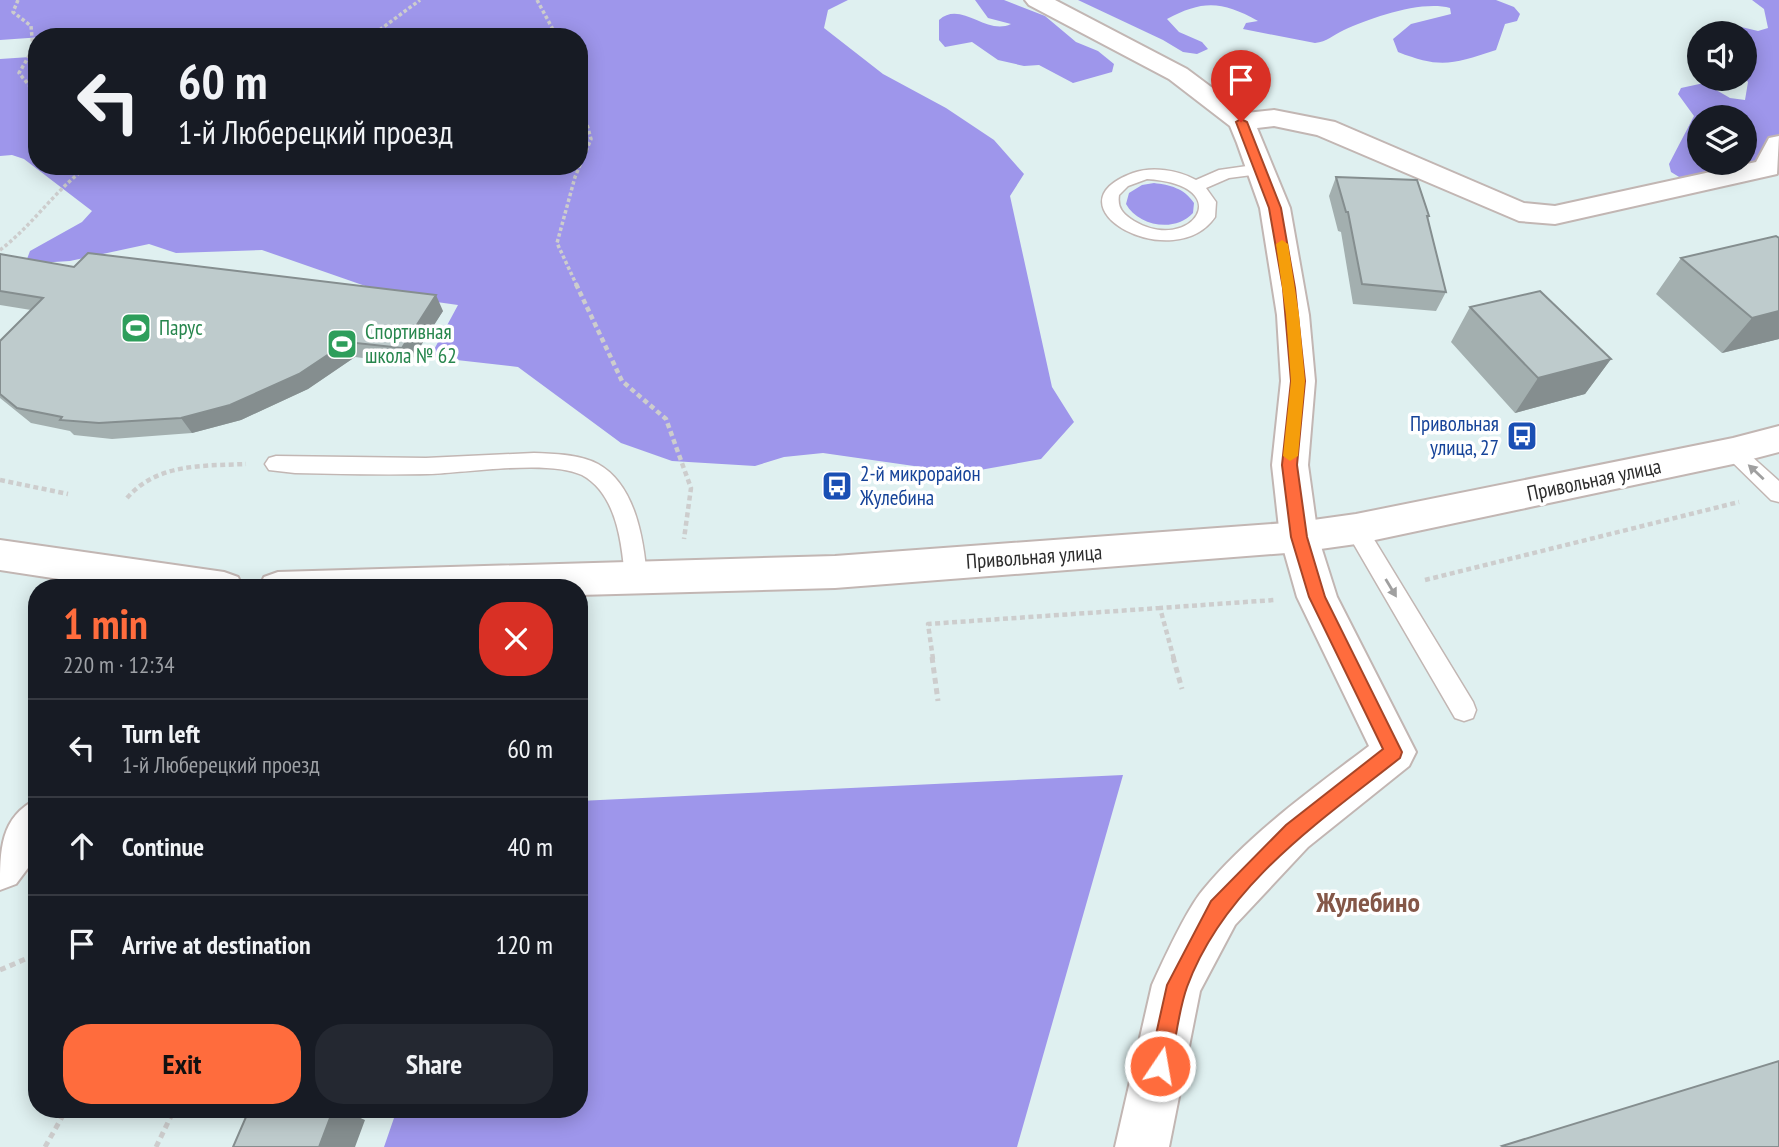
<!DOCTYPE html>
<html lang="en">
<head>
<meta charset="utf-8">
<style>
  body { margin:0; font-family:"PT Sans Narrow",sans-serif; background:#242831; color:#f1f3f6; height:100vh; display:flex; flex-direction:column; font-size:26px; white-space:nowrap }
  * { box-sizing:border-box; margin:0 }
  p { font-size:23px; color:#9ea1a6 }
  .icon { flex:none; width:38px; height:38px; fill:none; stroke:currentColor; stroke-width:2; stroke-linecap:round; stroke-linejoin:round }
  .map { position:relative; flex:1; overflow:hidden }
  .details { position:absolute; left:28px; top:579px; width:560px; height:539px; display:flex; flex-direction:column; background:#171b24; border-radius:28px; box-shadow:0 4px 18px #0003 }
  .details>* { flex:none }
  .guide { position:absolute; left:28px; top:28px; width:560px; height:147px; border-radius:28px; box-shadow:0 4px 18px #0003; background:#171b24; color:#f1f3f6; overflow:hidden }
  .tools { position:absolute; left:1687px; top:21px; display:grid; gap:14px }
  .tools a { display:grid; place-items:center; width:70px; height:70px; border-radius:50%; background:#171b24; box-shadow:0 4px 18px #0003; font-size:35px }
  .pin { position:absolute; display:grid; place-items:center; width:60px; height:60px; color:#fff; margin:-72px -30px; border-radius:50% 50% 50% 0; rotate:-45deg; box-shadow:0 0 7px #0007 }
  .pin .icon { rotate:45deg }
  .me { position:absolute; width:77px; margin:-38px; rotate:12deg; stroke-linejoin:round; filter:drop-shadow(0 0 5px #0008) }
  .turn { display:flex; align-items:center; gap:24px; height:147px; padding:0 35px; font-size:32px }
  .turn .icon { width:91px; height:91px; stroke-width:2.5 }
  .turn b { display:block; font-size:49px; line-height:60px }
  .round { display:grid; place-items:center; flex:none; width:74px; height:74px; border-radius:28px; background:#242831 }
  .summary { display:flex; align-items:center; justify-content:space-between; height:119px; padding:0 35px }
  h1 { font-size:42px; font-weight:600; line-height:52px; color:#ff6c3d }
  .cta { display:flex; gap:14px; margin-top:auto; padding:14px 35px }
  .cta a { flex:1; height:80px; border-radius:28px; background:#ff6c3d; color:#111; font-size:28px; font-weight:600; line-height:80px; text-align:center }
  .cta a+a { background:#242831; color:#f1f3f6 }
  ul { padding:0; list-style:none }
  li { display:flex; align-items:center; gap:21px; height:98px; padding:0 35px; border-top:2px solid #363941 }
  li div { flex:1 }
  li b { display:block; font-size:26px }
  li em { font-style:normal }
  .map>svg:first-child { display:block }
  .green { fill:#9e96eb; fill-rule:evenodd }
  .lines { fill:none; stroke-linecap:round; stroke-linejoin:round }
  .lane-casing { stroke:#c2b6b3; stroke-width:3 }
  .street-casing { stroke:#c2b6b3; stroke-width:4 }
  .secondary-casing { stroke:#c2b6b3; stroke-width:4 }
  .path-far2 { stroke:#cdcdcd; stroke-width:3.5; stroke-dasharray:3.5 2.5; stroke-linecap:butt }
  .path-far1 { stroke:#cdcdcd; stroke-width:4.5; stroke-dasharray:5 3.5; stroke-linecap:butt }
  .path { stroke:#cdcdcd; stroke-width:5; stroke-dasharray:6 4.5; stroke-linecap:butt }
  .lane { fill:#fff; fill-rule:evenodd }
  .street { fill:#fff; fill-rule:evenodd }
  .secondary { fill:#fff; fill-rule:evenodd }
  .wall { fill:#a3afaf }
  .shaded-wall { fill:#858e8f }
  .building { fill:#becbcc; stroke:#858e8f; stroke-width:2 }
  .oneway { fill:#a0a0a0 }
  .route { fill:#ff6c3d; stroke:#a64628; stroke-width:2 }
  .slow { fill:#f59e0b }
  .labels { text-anchor:middle; stroke-width:7; stroke-linejoin:round; paint-order:stroke }
  .leisure-label { font-size:21px; fill:#27864d; stroke:#fff; text-anchor:start }
  .transit-label { font-size:21px; fill:#164399; stroke:#fff; text-anchor:end }
  .street-label { font-size:21px; fill:#2d2d2d; stroke:#fff }
  .near-neighbourhood-label { font-size:28px; font-weight:bold; fill:#845748; stroke:#fff }
</style>
</head>
<body>
<div class="map">
<svg width="1779" height="1147" viewBox="0 0 1779 1147">
  <rect width="100%" height="100%" fill="#dff0f0"/>
  <!-- green -->
  <path class="green" d="M 0,0 L 848,0 L 828,10 L 824,28 L 883,74 L 946,108 L 994,140 L 1024,174 L 1010,196 L 1052,387 L 1074,422 L 1041,459 L 963,473 L 823,453 L 784,457 L 755,466 L 672,461 L 621,443 L 518,367 L 430,357 L 458,305 L 394,296 L 262,250 L 176,253 L 149,244 L 70,261 L 38,263 L 27,259 L 30,251 L 82,222 L 92,211 L 24,159 L 12,155 L 0,156 L 0,59 L 30,57 L 37,53 L 37,166 L 579,166 L 579,37 L 57,36 L 0,40 Z
    M 975,0 L 1004,0 L 1045,16 L 1076,42 L 1098,51 L 1114,64 L 1112,72 L 1073,83 L 1039,65 L 1024,66 L 998,60 L 972,42 L 945,47 L 939,40 L 939,20 C 961,0 986,36 1011,24 L 988,18 Z
    M 1078,0 L 1496,0 L 1514,7 L 1520,14 L 1517,21 L 1505,24 L 1496,50 C 1453,64 1441,69 1398,52 L 1393,39 L 1411,24 L 1451,14 L 1450,8 C 1421,0 1371,18 1344,30 C 1333,35 1327,42 1315,43 L 1243,29 L 1246,23 L 1258,21 C 1222,1 1203,0 1167,19 L 1179,32 L 1202,42 L 1208,49 L 1197,54 L 1183,52 L 1163,40 Z
    M 1752,0 L 1779,0 L 1779,159 L 1700,180 L 1684,180 L 1671,172 L 1669,164 L 1694,116 L 1678,94 L 1681,88 L 1704,83 L 1730,98 L 1745,100 L 1748,82 L 1745,78 L 1745,53 L 1752,47 L 1745,45 L 1745,33 L 1728,33 L 1723,28 L 1729,24 L 1758,31 L 1768,28 L 1764,9 ZM 1699,117 L 1745,117 L 1745,163 L 1699,163 Z
    M 1154,183 C 1170,185 1184,188 1194,203 L 1193,213 C 1175,233 1138,226 1126,204 L 1129,193 L 1142,185 Z
    M 1123,775 L 1017,1147 L 384,1147 L 394,1118 L 417,1110 L 579,1110 L 579,801 Z"/>
  <g class="lines">
    <!-- lane casing -->
    <g class="lane-casing">
      <path id="lane" d="M 1261,164 L 1269,169 L 1267,173 L 1229,178 L 1206,188 L 1216,202 L 1215,217 C 1174,277 1043,206 1133,173 C 1152,166 1178,170 1196,180 L 1219,170 ZM 1147,179 C 1240,185 1191,255 1134,221 C 1123,214 1117,208 1119,195 L 1128,186 Z
        M 1733,443 L 1740,446 L 1779,481 L 1779,502 L 1771,500 L 1726,456 L 1723,451 L 1726,446 Z
        M 534,453 C 555,454 579,454 598,464 C 636,485 644,541 647,579 L 644,586 L 636,588 L 628,586 L 625,579 C 622,544 617,494 582,475 C 549,459 466,473 428,474 C 384,475 339,474 295,473 L 269,470 L 265,464 L 269,458 L 276,456 L 426,458 Z
        M 1356,520 L 1364,523 L 1473,702 L 1476,710 L 1473,718 L 1464,721 L 1455,718 L 1345,529 L 1348,523 Z"/>
    </g>
    <!-- street casing -->
    <g class="street-casing">
      <path id="street" d="M 1025,0 L 1055,0 L 1187,69 L 1246,113 L 1274,110 L 1335,122 L 1524,203 L 1555,206 L 1756,162 L 1769,138 L 1779,136 L 1777,174 L 1555,224 L 1519,221 L 1317,135 L 1274,126 L 1257,128 L 1290,208 L 1309,315 L 1315,381 L 1308,465 L 1318,537 L 1337,597 L 1416,752 L 1409,766 L 1308,847 L 1235,925 L 1200,991 L 1169,1147 L 1115,1147 L 1152,985 C 1163,961 1186,910 1203,890 C 1249,834 1311,790 1369,746 L 1297,597 L 1280,537 L 1272,465 L 1281,381 L 1277,315 L 1260,208 L 1237,143 L 1230,126 L 1169,79 L 1029,5 Z"/>
    </g>
    <!-- secondary casing -->
    <g class="secondary-casing">
      <path id="secondary" d="M 1779,426 L 1779,452 L 1733,464 L 1356,544 L 1299,552 L 835,588 L 579,595 L 579,588 L 259,588 L 264,577 L 278,572 L 835,556 L 1299,522 L 1356,514 L 1733,438 Z
        M 0,540 L 224,572 L 238,577 L 243,588 L 118,588 L 0,570 Z
        M 37,799 L 37,856 L 16,884 L 0,890 C 0,850 0,817 37,799 Z"/>
    </g>
    <!-- path-far2 -->
    <path class="path-far2" d="M 18,0 L 13,12 L 31,26 L 33,49 L 19,73 L 37,95
      M 537,0 L 557,37
      M 370,37 L 420,0
      M 0,250 C 33,225 55,190 88,166
      M 577,286 L 557,243 L 575,177 L 591,139 L 579,96"/>
    <!-- path-far1 -->
    <path class="path-far1" d="M 576,284 L 622,381 L 666,419 L 691,488 L 684,539
      M 0,480 L 68,494
      M 127,498 C 157,463 203,466 246,464
      M 1425,580 L 1739,502
      M 933,659 L 928,624 L 1160,608
      M 1174,659 L 1160,608 L 1274,600"/>
    <!-- path -->
    <path class="path" d="M 932,657 L 938,701
      M 1173,657 L 1182,689
      M 0,970 L 37,954
      M 45,1147 L 66,1110
      M 156,1147 L 174,1110"/>
    <!-- lane -->
    <use href="#lane" class="lane"/>
    <!-- street -->
    <use href="#street" class="street"/>
    <!-- secondary -->
    <use href="#secondary" class="secondary"/>
  </g>
  <!-- wall -->
  <path class="wall" d="M 1336,177 L 1429,216 L 1428,219 L 1446,292 L 1436,311 L 1353,304 L 1341,232 L 1338,231 L 1329,196 Z
    M 0,254 L 74,267 L 443,311 L 409,364 L 355,357 L 308,389 L 241,420 L 192,433 L 112,439 L 74,435 L 70,431 L 31,423 L 0,398 L 0,341 L 31,310 L 0,305 Z
    M 1681,258 L 1779,339 L 1722,353 L 1656,294 Z
    M 1470,307 L 1611,359 L 1585,394 L 1515,413 L 1451,342 Z"/>
  <!-- shaded-wall -->
  <path class="shaded-wall" d="M 436,295 L 443,311 L 409,364 L 402,348 Z
    M 1779,311 L 1779,339 L 1722,353 L 1752,318 Z
    M 347,342 L 355,357 L 308,389 L 241,420 L 192,433 L 181,418 Z
    M 1611,359 L 1585,394 L 1515,413 L 1538,378 Z
    M 333,1110 L 342,1110 L 365,1120 L 355,1147 L 319,1147 Z"/>
  <!-- building -->
  <path class="building" d="M 1336,177 L 1417,180 L 1429,216 L 1427,216 L 1446,292 L 1362,284 L 1348,212 L 1346,212 Z
    M 1776,236 L 1779,238 L 1779,311 L 1752,318 L 1681,258 Z
    M 88,253 L 436,295 L 402,348 L 347,342 L 299,374 L 230,405 L 181,418 L 99,423 L 60,420 L 62,417 L 17,408 L 0,394 L 0,341 L 43,298 L 0,291 L 0,254 L 74,267 Z
    M 1540,291 L 1611,359 L 1538,378 L 1470,307 Z
    M 1779,1061 L 1779,1147 L 1504,1147 L 1502,1146 Z
    M 249,1110 L 333,1110 L 319,1147 L 233,1147 Z"/>
  <!-- one-way arrows -->
  <defs><path id="oneway-solid" d="M-6-.8H1V-3.2L6.5 0L1 3.2V.8H-6Z" transform="scale(1.75)"/></defs>
  <g class="oneway">
    <use href="#oneway-solid" transform="translate(1756 472) rotate(-137)"/>
    <use href="#oneway-solid" transform="translate(1391 588) rotate(59)"/>
  </g>
  <!-- route -->
  <path class="route" d="M 1241,119 L 1247,122 L 1281,208 L 1295,288 L 1305,381 L 1297,465 L 1307,537 L 1325,597 L 1402,752 L 1400,758 C 1319,822 1224,886 1187,987 C 1178,1012 1176,1041 1170,1066 L 1167,1074 L 1160,1077 L 1152,1074 L 1149,1066 L 1167,985 L 1211,901 L 1286,825 L 1383,749 L 1309,597 L 1291,537 L 1282,465 L 1291,381 L 1283,288 L 1269,208 L 1236,122 Z"/>
  <!-- slow -->
  <path class="slow" d="M 1282,240 L 1288,244 L 1299,315 L 1305,381 L 1298,456 L 1290,461 L 1283,456 L 1291,381 L 1286,315 L 1276,244 Z"/>
  <!-- icons -->
  <defs>
    <g id="stadium-square" transform="scale(1.575)"><rect x="-9" y="-9" width="18" height="18" rx="4" fill="#2e9e5b" stroke="#fff"/><path d="M0-5a6.5 5 0 1 0 0 10a6.5 5 0 1 0 0-10ZM-3.5-1.8h7v3.6h-7Z" fill="#fff"/></g>
    <g id="bus-square" transform="scale(1.575)"><rect x="-9" y="-9" width="18" height="18" rx="4" fill="#1a4fb4" stroke="#fff"/><path d="M-5-6H5V4H4V6H2V4H-2V6H-4V4H-5ZM-3.5-4V0h7V-4ZM-3.5 1.2v1.5H-2V1.2ZM2 1.2v1.5H3.5V1.2Z" fill="#fff"/></g>
  </defs>
  <g fill-rule="evenodd">
    <use href="#stadium-square" x="136" y="328"/>
    <use href="#stadium-square" x="342" y="344"/>
    <use href="#bus-square" x="1522" y="436"/>
    <use href="#bus-square" x="837" y="486"/>
  </g>
  <g class="labels">
    <!-- leisure labels -->
    <g class="leisure-label">
      <text x="159" y="335">Парус</text>
      <text x="365" y="339">Спортивная<tspan x="365" dy="24">школа № 62</tspan></text>
    </g>
    <!-- transit labels -->
    <g class="transit-label">
      <text x="1499" y="431">Привольная<tspan x="1499" dy="24">улица, 27</tspan></text>
      <text x="860" y="481" text-anchor="start">2-й микрорайон<tspan x="860" dy="24">Жулебина</tspan></text>
    </g>
    <!-- street labels -->
    <g class="street-label">
      <text transform="translate(1594 480) rotate(-12)" y="7">Привольная улица</text>
      <text transform="translate(1034 557) rotate(-4)" y="7">Привольная улица</text>
    </g>
    <!-- near-neighbourhood labels -->
    <g class="near-neighbourhood-label">
      <text x="1368" y="912">Жулебино</text>
    </g>
  </g>
</svg>
<div class="tools">
<a><svg class="icon" aria-label="sound" viewBox="0 0 24 24"><path d="M4 9h4l5-4v14l-5-4H4zM17 9q2 3 0 6"/></svg></a>
<a><svg class="icon" aria-label="layers" viewBox="0 0 24 24"><path d="M12 4l9 5-9 5-9-5zM3 14l9 5 9-5"/></svg></a>
</div>
<div class="pin" style="left:1241px;top:122px;background:#d93025"><svg class="icon" aria-label="arrive" viewBox="0 0 24 24"><path d="M6 21V4h12l-3 4 3 4H6"/></svg></div>
<svg class="me" style="left:1160px;top:1066px" viewBox="-20 -20 40 40"><circle r="17" fill="#ff6c3d" stroke="#fff" stroke-width="3"/><path d="M0-11L8 9 0 5-8 9z" fill="#fff"/></svg>
<div class="guide">
<div class="turn"><svg class="icon" aria-label="left" viewBox="0 0 24 24"><path d="M17 20v-9H6M10 6l-5 5 5 5"/></svg><div><b>60 m</b>1-й Люберецкий проезд</div></div>
</div>
<section class="details">
<div class="summary"><div><h1>1 min</h1><p>220 m · 12:34</p></div><a class="round" style="background:#d93025;color:#fff"><svg class="icon" aria-label="close" viewBox="0 0 24 24"><path d="M6 6l12 12M18 6L6 18"/></svg></a></div>
<ul>
<li><svg class="icon" aria-label="left" viewBox="0 0 24 24"><path d="M17 20v-9H6M10 6l-5 5 5 5"/></svg><div><b>Turn left</b><p>1-й Люберецкий проезд</p></div><em>60 m</em></li>
<li><svg class="icon" aria-label="ahead" viewBox="0 0 24 24"><path d="M12 20V5M6 11l6-6 6 6"/></svg><div><b>Continue</b></div><em>40 m</em></li>
<li><svg class="icon" aria-label="arrive" viewBox="0 0 24 24"><path d="M6 21V4h12l-3 4 3 4H6"/></svg><div><b>Arrive at destination</b></div><em>120 m</em></li>
</ul>
<div class="cta"><a>Exit</a><a>Share</a></div>
</section>
</div>
</body>
</html>
